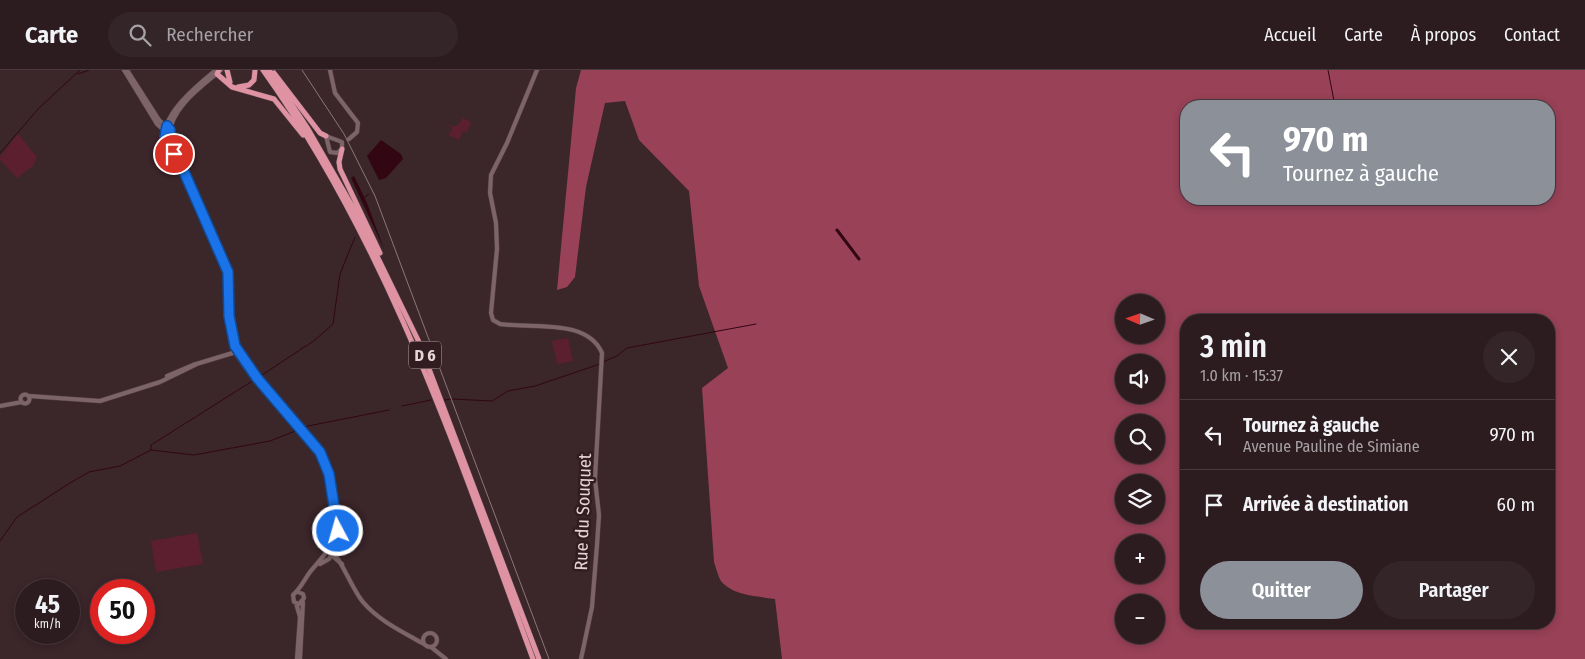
<!DOCTYPE html>
<html lang="fr">
<head>
<meta charset="utf-8">
<style>
  body { margin:0; font-family:"Fira Sans Condensed",sans-serif; background:#342529; color:#f1f3f6; height:100vh; display:flex; flex-direction:column; font-size:19px; white-space:nowrap }
  * { box-sizing:border-box; margin:0 }
  p { font-size:16px; color:#a6a1a5 }
  .icon { flex:none; width:28px; height:28px; fill:none; stroke:currentColor; stroke-width:2; stroke-linecap:round; stroke-linejoin:round }
  .map { position:relative; flex:1; overflow:hidden }
  .details { position:absolute; left:1180px; top:244px; width:375px; height:315px; display:flex; flex-direction:column; background:#2c1c20; border-radius:20px; box-shadow:0 2px 8px #0003,0 0 0 1px #483a3e }
  .details>* { flex:none }
  .guide { position:absolute; left:1180px; top:30px; width:375px; height:105px; border-radius:20px; box-shadow:0 2px 8px #0003,0 0 0 1px #483a3e; background:#8c9099; color:#fff; overflow:hidden }
  .needle { width:32px; rotate:272deg }
  .controls { position:absolute; left:1115px; top:224px; display:grid; gap:10px }
  .controls a { display:grid; place-items:center; width:50px; height:50px; border-radius:50%; background:#2c1c20; box-shadow:0 2px 8px #0003,0 0 0 1px #483a3e; font-size:25px }
  .speed { position:absolute; left:15px; top:509px; display:flex; gap:10px; font-size:25px; font-weight:700; text-align:center }
  .speed>* { display:grid; place-content:center; width:65px; height:65px; border-radius:50%; background:#2c1c20; box-shadow:0 2px 8px #0003,0 0 0 1px #483a3e; line-height:1 }
  .speed small { font-size:12px; font-weight:400 }
  .speed .limit { border:8px solid #d22; background:#fff; color:#111 }
  .pin { position:absolute; display:grid; place-items:center; width:42px; height:42px; color:#fff; margin:-21px; border:2px solid #fff; border-radius:50%; box-shadow:0 1px 5px #0007 }
  .me { position:absolute; width:55px; margin:-28px; rotate:354deg; stroke-linejoin:round; filter:drop-shadow(0 0 4px #0008) }
  .turn { display:flex; align-items:center; gap:18px; height:105px; padding:0 20px; font-size:22px }
  .turn .icon { width:65px; height:65px; stroke-width:2.5 }
  .turn b { display:block; font-size:35px; line-height:42px }
  .round { display:grid; place-items:center; flex:none; width:52px; height:52px; border-radius:26px; background:#342529 }
  .overview { display:flex; align-items:center; justify-content:space-between; height:85px; padding:0 20px }
  h1 { font-size:30px; font-weight:600; line-height:38px }
  .cta { display:flex; gap:10px; margin-top:auto; padding:10px 20px }
  .cta a { flex:1; height:58px; border-radius:30px; background:#8c9099; color:#fff; font-size:20px; font-weight:600; line-height:58px; text-align:center }
  .cta a+a { background:#342529; color:#f1f3f6 }
  ul { padding:0; list-style:none }
  li { display:flex; align-items:center; gap:15px; height:70px; padding:0 20px; border-top:1px solid #483a3e }
  li div { flex:1 }
  li b { display:block; font-size:19px }
  li em { font-style:normal }
  header { display:flex; align-items:center; gap:30px; box-sizing:border-box; height:70px; padding:0 25px; background:#2c1c20; border-bottom:1px solid #483a3e }
  header strong { font-size:24px }
  nav { display:flex; gap:28px; margin-inline-start:auto; font-size:18px }
  .search { width:350px; height:45px; background:#342529; display:flex; align-items:center; gap:12px; box-sizing:border-box; padding:0 18px; border-radius:28px; color:#a6a1a5; font-size:19px }
  .map>svg:first-child { display:block }
  .green { fill:#5c1f30 }
  .forest { fill:#984157; fill-rule:evenodd }
  .water { fill:#320613 }
  .lines { fill:none; stroke-linecap:round; stroke-linejoin:round }
  .stream { stroke:#320613; stroke-width:1 }
  .canal { stroke:#320613; stroke-width:3 }
  .tertiary-casing { stroke:#544246; stroke-width:5 }
  .secondary-casing { stroke:#544246; stroke-width:5 }
  .trunk-casing { stroke:#544246; stroke-width:6 }
  .tertiary { stroke:#7c6468; stroke-width:4 }
  .secondary { stroke:#7c6468; stroke-width:4 }
  .trunk { stroke:#de92a2; stroke-width:5 }
  .rail { stroke:#8a787b; stroke-width:1 }
  .route-casing { stroke:#114b97; stroke-width:12 }
  .route { stroke:#1a73e8; stroke-width:9 }
  .labels { text-anchor:middle; stroke-width:5; stroke-linejoin:round; paint-order:stroke }
  .shield { fill:#311d21; stroke:#ae9ea0; stroke-width:1 }
  .shield-label { font-size:16px; font-weight:bold; fill:#e4d5d7 }
  .street-label { font-size:18px; fill:#e4d5d7; stroke:#311d21 }
</style>
</head>
<body>
<header>
<strong>Carte</strong>
<div class="search"><svg class="icon" aria-label="search" viewBox="0 0 24 24"><circle cx="10" cy="10" r="6"/><path d="M15 15l6 6"/></svg>Rechercher</div>
<nav><a>Accueil</a><a>Carte</a><a>À propos</a><a>Contact</a></nav>
</header>
<div class="map">
<svg width="1585" height="589" viewBox="0 0 1585 589">
  <rect width="100%" height="100%" fill="#3b262a"/>
  <!-- green -->
  <path class="green" d="M 463,48 L 471,52 L 467,62 L 463,61 L 459,70 L 448,65 L 452,61 L 452,58 L 443,52 L 453,57 L 458,55 Z
    M 18,64 L 37,87 L 33,96 L 17,108 L 0,90 L 0,87 Z
    M 568,268 L 573,291 L 557,294 L 552,271 Z
    M 197,463 L 203,494 L 156,502 L 151,471 Z"/>
  <!-- forest -->
  <path class="forest" d="M 581,0 L 1585,0 L 1585,589 L 782,589 L 775,529 C 758,526 733,526 721,511 C 718,506 716,498 714,492 L 702,318 L 728,298 L 699,216 L 689,121 L 639,70 L 625,31 L 605,33 L 586,117 L 575,207 L 567,217 L 557,220 L 576,18 ZM 1549,36 L 1549,129 L 1186,129 L 1186,36 ZM 1124,232 L 1156,232 L 1156,265 L 1124,265 ZM 1186,250 L 1549,250 L 1549,552 L 1186,552 ZM 1124,292 L 1156,292 L 1156,325 L 1124,325 ZM 1156,352 L 1156,385 L 1124,385 L 1124,352 ZM 1124,412 L 1156,412 L 1156,445 L 1124,445 ZM 1156,472 L 1156,505 L 1124,505 L 1124,472 ZM 1156,532 L 1156,565 L 1124,565 L 1124,532 Z"/>
  <!-- water -->
  <path class="water" d="M 381,70 L 401,84 L 403,89 L 386,108 L 379,110 L 367,86 Z
    M 354,106 L 367,133 L 384,179 L 351,108 Z"/>
  <g class="lines">
    <!-- stream -->
    <path class="stream" d="M 1328,0 L 1335,36
      M 78,4 L 89,0
      M 0,83 L 39,38 L 80,0
      M 361,130 L 369,124
      M 603,292 L 617,286 L 627,278 L 756,254
      M 262,305 L 315,270 L 333,254 L 340,204 L 355,167
      M 444,330 L 452,329 L 492,331 L 508,321 L 535,316 L 600,294
      M 402,336 L 431,330
      M 151,380 L 151,375 L 254,310
      M 0,471 L 17,447 L 70,413 L 89,402 L 120,396 L 151,380 L 194,385 L 270,371 L 308,356 L 389,340"/>
    <!-- canal -->
    <path class="canal" d="M 837,160 L 859,189"/>
    <!-- tertiary casing -->
    <g class="tertiary-casing">
      <path id="tertiary" d="M 124,0 L 157,54 L 165,61
        M 127,0 L 159,50 L 170,60
        M 537,0 L 507,73 L 491,105 L 490,123 L 496,153 L 497,179 L 491,243 L 493,250 L 500,254 C 532,259 587,248 602,283 L 595,409 L 599,445 L 597,475 L 592,537 L 581,589
        M 167,306 L 193,295 L 236,282
        M20.5 329a4.5 4.5 0 1 1 9 0a4.5 4.5 0 1 1-9 0Z
        M 29,326 L 100,331 L 160,312 L 197,294
        M 0,336 L 22,332
        M 320,494 L 329,489 L 333,483
        M 298,522 L 303,524 L 304,528 L 299,534 L 294,532 L 293,525 C 301,518 304,510 310,502 C 318,492 327,484 332,472
        M 296,533 L 300,547 L 297,589
        M 300,589 L 303,532"/>
    </g>
    <!-- secondary casing -->
    <g class="secondary-casing">
      <path id="secondary" d="M 221,0 C 201,17 171,37 169,66 L 223,186 L 230,213 L 229,248
        M 330,0 L 335,23 L 358,53 L 357,62 L 349,69
        M 326,66 L 342,72 L 342,79 L 337,83 L 330,82 Z
        M 173,82 C 170,78 167,73 166,68 C 160,45 200,13 216,0
        M 229,246 L 235,276 L 244,290 L 320,382 L 329,404 L 335,429 L 338,470 L 333,483 C 340,487 353,521 363,532 C 379,551 403,562 424,574
        M 231,269 L 235,282 L 246,298
        M 335,449 L 333,475 L 330,484 L 342,494
        M423 570a7 7 0 1 1 14 0a7 7 0 1 1-14 0Z
        M 431,577 L 446,589"/>
    </g>
    <!-- trunk casing -->
    <g class="trunk-casing">
      <path id="trunk" d="M 219,0 L 217,4 L 232,17 L 274,29 L 303,65
        M 227,0 L 230,12
        M 263,0 C 390,178 458,386 533,589
        M 269,0 L 308,59 L 355,141 L 418,270 L 539,589
        M 274,3 L 320,63 L 326,66
        M 238,17 L 249,15 L 254,10 L 255,0
        M 342,79 L 339,92 L 340,99 L 380,183"/>
    </g>
    <!-- tertiary -->
    <use href="#tertiary" class="tertiary"/>
    <!-- secondary -->
    <use href="#secondary" class="secondary"/>
    <!-- trunk -->
    <use href="#trunk" class="trunk"/>
    <!-- rail -->
    <path class="rail" d="M 302,0 L 344,64 L 375,126 L 549,589"/>
  </g>
  <g class="lines">
    <!-- route casing -->
    <g class="route-casing">
      <path id="route" d="M 174,84 L 165,67 L 167,56 L 170,60 L 171,72 L 228,202 L 229,246 L 235,276 L 257,308 L 320,382 L 329,404 L 338,461"/>
    </g>
    <!-- route -->
    <use href="#route" class="route"/>
  </g>
  <g class="labels">
    <!-- shield labels -->
    <rect class="shield" x="409" y="271.5" width="32" height="27" rx="4"/>
    <g class="shield-label">
      <text x="425" y="291">D 6</text>
    </g>
    <!-- street labels -->
    <g class="street-label">
      <text transform="translate(583 442) rotate(-88)" y="6">Rue du Souquet</text>
    </g>
  </g>
</svg>
<div class="controls">
<a><svg class="needle" viewBox="-14 -14 28 28"><path d="M0-13l5 13h-10z" fill="#e53935"/><path d="M0 13l5-13h-10z" fill="#a6a1a5"/></svg></a>
<a><svg class="icon" aria-label="sound" viewBox="0 0 24 24"><path d="M4 9h4l5-4v14l-5-4H4zM17 9q2 3 0 6"/></svg></a>
<a><svg class="icon" aria-label="search" viewBox="0 0 24 24"><circle cx="10" cy="10" r="6"/><path d="M15 15l6 6"/></svg></a>
<a><svg class="icon" aria-label="layers" viewBox="0 0 24 24"><path d="M12 4l9 5-9 5-9-5zM3 14l9 5 9-5"/></svg></a>
<a>+</a>
<a>−</a>
</div>
<div class="speed"><div>45<small>km/h</small></div><div class="limit">50</div></div>
<div class="pin" style="left:174px;top:84px;background:#d93025"><svg class="icon" aria-label="arrive" viewBox="0 0 24 24"><path d="M6 21V4h12l-3 4 3 4H6"/></svg></div>
<svg class="me" style="left:338px;top:461px" viewBox="-20 -20 40 40"><circle r="17" fill="#1a73e8" stroke="#fff" stroke-width="3"/><path d="M0-11L8 9 0 5-8 9z" fill="#fff"/></svg>
<div class="guide">
<div class="turn"><svg class="icon" aria-label="left" viewBox="0 0 24 24"><path d="M17 20v-9H6M10 6l-5 5 5 5"/></svg><div><b>970 m</b>Tournez à gauche</div></div>
</div>
<section class="details">
<div class="overview"><div><h1>3 min</h1><p>1.0 km · 15:37</p></div><a class="round"><svg class="icon" aria-label="close" viewBox="0 0 24 24"><path d="M6 6l12 12M18 6L6 18"/></svg></a></div>
<ul>
<li><svg class="icon" aria-label="left" viewBox="0 0 24 24"><path d="M17 20v-9H6M10 6l-5 5 5 5"/></svg><div><b>Tournez à gauche</b><p>Avenue Pauline de Simiane</p></div><em>970 m</em></li>
<li><svg class="icon" aria-label="arrive" viewBox="0 0 24 24"><path d="M6 21V4h12l-3 4 3 4H6"/></svg><div><b>Arrivée à destination</b></div><em>60 m</em></li>
</ul>
<div class="cta"><a>Quitter</a><a>Partager</a></div>
</section>
</div>
</body>
</html>
